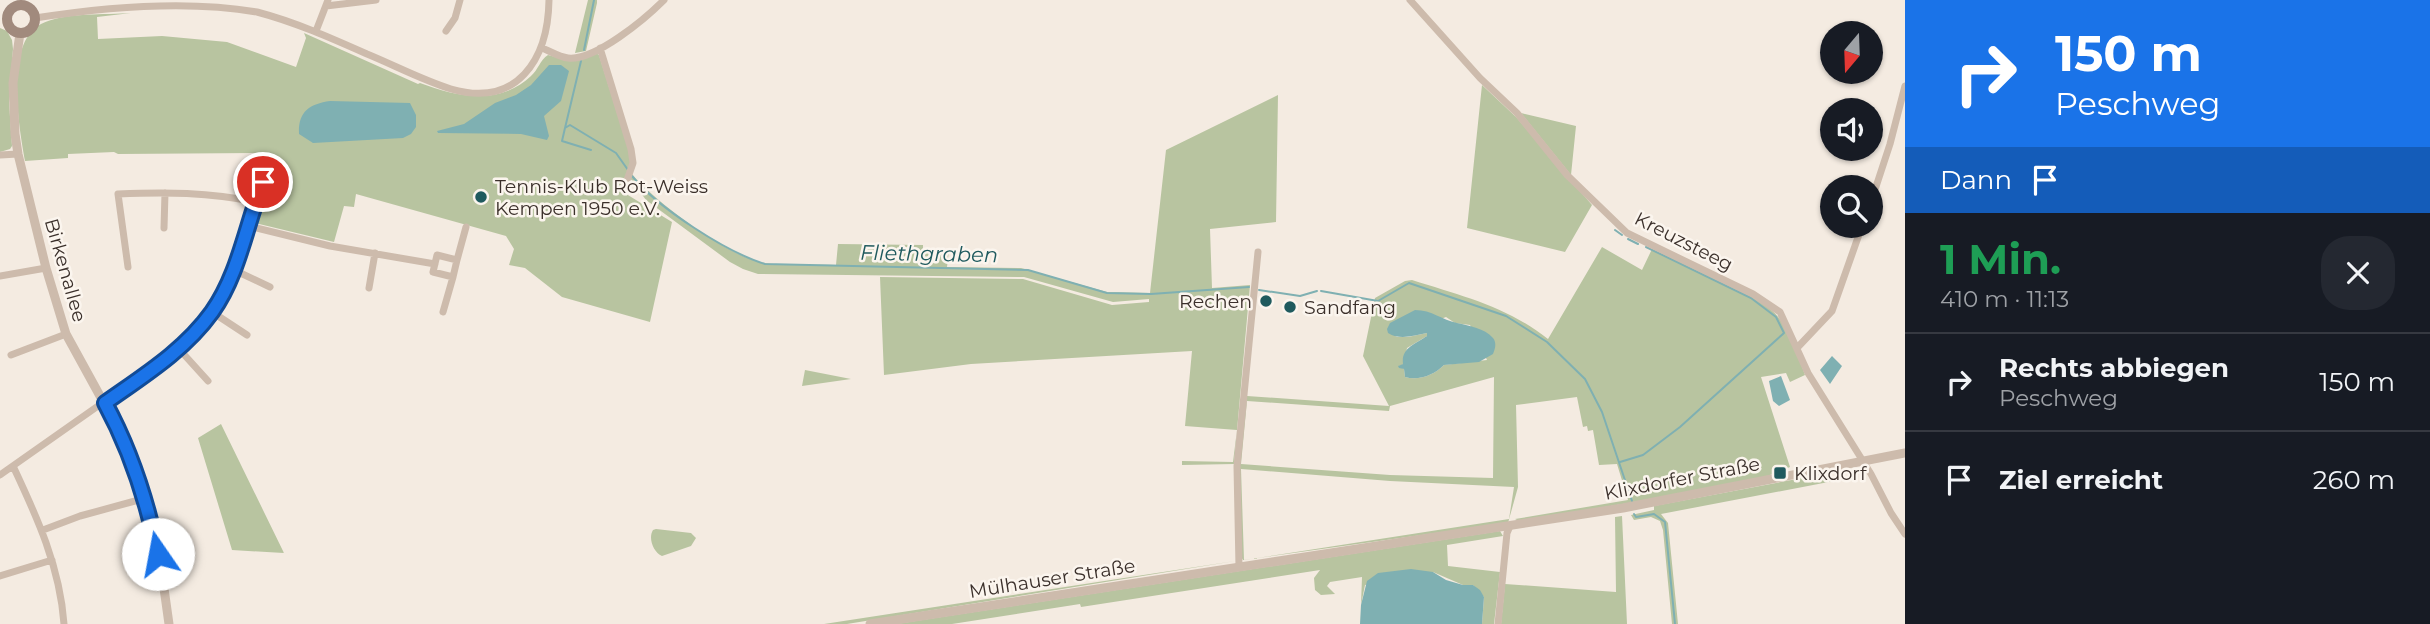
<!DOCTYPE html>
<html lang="de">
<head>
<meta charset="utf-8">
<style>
  body { margin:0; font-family:Montserrat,sans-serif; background:#242831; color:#f1f3f6; height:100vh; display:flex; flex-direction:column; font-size:26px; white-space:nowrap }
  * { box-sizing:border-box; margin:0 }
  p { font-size:23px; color:#9ea1a6 }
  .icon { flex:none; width:38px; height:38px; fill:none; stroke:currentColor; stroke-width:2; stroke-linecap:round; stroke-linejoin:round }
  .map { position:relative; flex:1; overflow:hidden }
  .sheet { display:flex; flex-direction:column; background:#171b24; width:525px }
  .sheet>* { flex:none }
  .banner { background:#1a73e8; color:#fff; overflow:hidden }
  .needle { width:46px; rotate:199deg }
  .fabs { position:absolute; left:1820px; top:21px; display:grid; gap:14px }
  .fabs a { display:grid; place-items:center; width:63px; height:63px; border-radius:50%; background:#171b24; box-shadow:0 2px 5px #0004; font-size:35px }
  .pin { position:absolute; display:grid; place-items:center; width:60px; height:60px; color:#fff; margin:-30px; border:4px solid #fff; border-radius:50%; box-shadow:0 2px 7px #0007 }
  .me { position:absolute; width:77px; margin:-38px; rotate:348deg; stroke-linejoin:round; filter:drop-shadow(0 0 5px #0008) }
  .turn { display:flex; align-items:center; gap:24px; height:147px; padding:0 35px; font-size:32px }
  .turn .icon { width:91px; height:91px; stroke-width:2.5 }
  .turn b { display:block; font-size:49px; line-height:60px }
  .then { display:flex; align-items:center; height:66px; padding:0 35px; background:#0003; gap:14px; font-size:26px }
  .round { display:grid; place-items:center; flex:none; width:74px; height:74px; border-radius:28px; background:#242831 }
  .head { display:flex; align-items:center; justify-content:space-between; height:119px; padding:0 35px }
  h1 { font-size:42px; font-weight:700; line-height:52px; color:#1e9e55 }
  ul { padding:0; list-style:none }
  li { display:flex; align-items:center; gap:21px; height:98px; padding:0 35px; border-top:2px solid #363941 }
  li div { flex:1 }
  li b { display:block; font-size:26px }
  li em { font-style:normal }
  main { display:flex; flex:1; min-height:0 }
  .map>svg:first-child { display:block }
  .green { fill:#b8c4a0; fill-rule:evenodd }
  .water { fill:#7fb0b2 }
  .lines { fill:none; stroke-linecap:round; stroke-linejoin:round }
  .stream { stroke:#7fb0b2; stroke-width:2 }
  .minor { stroke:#cdbbac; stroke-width:7 }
  .tertiary { stroke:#cdbbac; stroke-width:9 }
  .secondary { stroke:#a18a7d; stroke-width:10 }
  .route-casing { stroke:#114b97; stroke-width:18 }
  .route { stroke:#1a73e8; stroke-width:12 }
  .poi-dot { fill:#1f5a5e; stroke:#fbf5ee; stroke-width:2.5 }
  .labels { text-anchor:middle; stroke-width:5; stroke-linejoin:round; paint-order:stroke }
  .poi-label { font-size:19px; fill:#3b302b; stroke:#fbf5ee; text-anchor:start }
  .street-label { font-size:19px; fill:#3b302b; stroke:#fbf5ee }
  .water-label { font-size:21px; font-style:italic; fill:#1f5a5e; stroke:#fbf5ee }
</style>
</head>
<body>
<main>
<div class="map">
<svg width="1905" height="624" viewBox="0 0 1905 624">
  <rect width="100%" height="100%" fill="#f4ebe1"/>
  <!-- green -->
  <path class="green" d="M 588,0 L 597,0 L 597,3 L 586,51 L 575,53 Z
    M 131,13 L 97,17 L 98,39 L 162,36 L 227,42 L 296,67 L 306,38 L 304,33 L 418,84 L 420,83 C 457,97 499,106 531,76 C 538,70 540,60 548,55 L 571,61 L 596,53 L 599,55 L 629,151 L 631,167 L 618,189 L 672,222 L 650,322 L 562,297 L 525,268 L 509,265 L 514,249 L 506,236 L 356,194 L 354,207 L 344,206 L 334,242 L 242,220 L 264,153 L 118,154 L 114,152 L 68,154 L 68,158 L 25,161 C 19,127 4,43 41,24 C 64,12 106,15 131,13 Z
    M 0,28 L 7,31 L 12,40 L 13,49 L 9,102 L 12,146 L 10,149 L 0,152 Z
    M 1482,85 L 1516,117 L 1592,205 L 1565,252 L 1467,228 Z
    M 1278,95 L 1276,222 L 1210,229 L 1212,288 L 1250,285 L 1234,464 L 1182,465 L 1182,461 L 1233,462 L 1237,430 L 1185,426 L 1192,351 L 971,364 L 884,375 L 880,277 L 1023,279 L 1112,305 L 1149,302 L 1149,299 L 1113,302 L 1024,277 L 758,274 L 743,269 L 730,262 L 646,200 L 630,178 L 632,174 C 654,201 731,259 765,263 C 788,266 813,264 836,265 L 838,244 L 923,245 L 923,249 L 949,250 L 947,267 L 1021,268 L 1107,292 L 1150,293 L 1166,150 Z
    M 1521,113 L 1576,126 L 1571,175 Z
    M 1602,247 L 1642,270 L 1652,249 C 1684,264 1760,292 1779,318 C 1791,333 1797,354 1804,372 L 1805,375 L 1790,382 L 1786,373 L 1761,377 L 1790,467 L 1765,477 L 1629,503 L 1519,521 L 1515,519 L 1628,500 L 1617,464 L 1599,465 L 1593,430 L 1588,431 L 1587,426 L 1583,427 L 1577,397 L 1516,405 L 1518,487 L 1508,523 L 1243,560 L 1240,555 L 1239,468 L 1247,396 L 1389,406 L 1363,356 L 1375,298 L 1405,281 L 1412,280 C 1462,296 1506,306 1548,339 ZM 1446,317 L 1455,323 L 1470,325 L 1487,360 L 1444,365 C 1434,375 1419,381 1405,377 L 1404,369 L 1399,366 L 1404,364 L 1407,348 L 1427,336 L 1427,333 L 1408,337 L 1395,337 ZM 1494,377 L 1493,478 L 1390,475 L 1241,464 L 1247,401 L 1389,411 L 1390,406 ZM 1241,469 L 1390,481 L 1514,487 L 1509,519 L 1244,560 Z
    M 805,370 L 851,379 L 802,386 Z
    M 221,424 L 284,553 L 232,550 L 198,438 Z
    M 1818,475 L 1820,479 L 1837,477 L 1839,480 L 1661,514 L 1668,523 L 1678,624 L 1672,624 L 1663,530 L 1660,521 L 1651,517 L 1634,520 L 1631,515 L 1654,510 L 1654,506 Z
    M 1622,516 L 1627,624 L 1501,624 L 1505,584 L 1616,592 L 1615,517 Z
    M 656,529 L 691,533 L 696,538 L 691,546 L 662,556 C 653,552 648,538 653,530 Z
    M 1500,531 L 1503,536 L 1447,545 L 1448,566 L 1500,572 L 1494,624 L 1482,624 L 1484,597 L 1473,585 L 1463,585 L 1433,572 L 1365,585 L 1361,605 L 1362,577 L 1330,582 L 1327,586 L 1335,594 L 1321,595 L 1315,590 L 1314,578 L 1320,570 L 1081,607 L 1080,604 L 952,624 L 896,624 Z
    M 1235,561 L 847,624 L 824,624 Z"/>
  <!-- water -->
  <path class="water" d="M 549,65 L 561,65 L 569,71 L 561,101 L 544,116 L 549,136 L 547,140 L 521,134 L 438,133 L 437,131 L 464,124 L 495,103 L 516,95 L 531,85 Z
    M 330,101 L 410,103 L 416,115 L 416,127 L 411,134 L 403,138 L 313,143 L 299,134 C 298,112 309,104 330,101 Z
    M 1415,310 C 1432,310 1442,320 1457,323 C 1470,326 1484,328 1493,338 C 1497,343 1495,349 1493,354 L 1479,362 L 1444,365 C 1434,375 1419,381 1405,377 L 1404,369 L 1399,368 L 1398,366 L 1403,364 C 1401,348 1415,344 1427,336 L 1427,333 C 1414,335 1401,341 1388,333 L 1387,329 L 1390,323 Z
    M 1832,356 L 1842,366 L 1830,384 L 1820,370 Z
    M 1781,376 L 1790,400 L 1779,406 L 1773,401 L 1769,381 Z
    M 1411,569 L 1433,572 L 1446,580 L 1463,585 L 1473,585 L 1480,590 L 1484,597 L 1482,624 L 1360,624 L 1361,605 L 1367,581 L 1378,573 Z"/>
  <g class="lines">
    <!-- stream -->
    <path class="stream" d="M 584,50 L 594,0
      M 581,61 L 565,128 L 570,125 L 616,153 L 628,170
      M 565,128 L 562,141 L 591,150
      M 632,176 C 658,208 726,252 765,264 L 1028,270 L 1107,293 L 1151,294 L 1249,287
      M 1615,230 L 1622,235
      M 1628,239 L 1638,244
      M 1259,290 L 1300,296 L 1317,291
      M 1321,291 L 1378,301 L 1409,283 L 1506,316 L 1547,342 L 1585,379 L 1602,412 L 1632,501
      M 1620,462 L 1643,455 L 1680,427 L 1784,333 L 1776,317 L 1751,298 L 1646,247
      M 1634,514 L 1636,517 L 1654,514 L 1665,522 L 1675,624"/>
    <!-- minor -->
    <path class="minor" d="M 1410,0 L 1480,78 L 1517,113 L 1567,175 L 1627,233 L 1753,294 L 1780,312 L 1808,373 L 1871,474 L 1891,513 L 1905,534
      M 326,6 L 376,0
      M 35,18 C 105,7 188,0 257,12 C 295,22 331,38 367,54 C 394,65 422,80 451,89 C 517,108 548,60 549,0
      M 316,31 L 328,0
      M 446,31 L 455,18 L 460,0
      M 542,48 C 550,51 559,57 568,58 C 595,61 645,19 664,0
      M 600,48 L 631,149 L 633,163 L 624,189
      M 0,155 L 18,154
      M 1871,202 L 1890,144 L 1905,86
      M 248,226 L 330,246 L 435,264
      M 164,228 L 165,193
      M 437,255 L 457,260 L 453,277 L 433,272 Z
      M 457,260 L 466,227
      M 128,267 L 118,194 C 164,192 210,192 255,202
      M 234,270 L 270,287
      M 0,276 L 46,268
      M 369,288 L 375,253
      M 212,312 L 247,335
      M 443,312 L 453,277
      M 1797,348 L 1832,311 L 1862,226
      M 179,349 L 208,381
      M 11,355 L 66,334
      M 13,466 C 37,517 60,567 64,624
      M 0,475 L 179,349 L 212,312 L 234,270 L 263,182
      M 43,530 L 80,516 L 146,498
      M 1239,567 L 1237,466 L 1258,252
      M 0,576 L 52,560
      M 1498,624 L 1507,533 L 1510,526"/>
    <!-- tertiary -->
    <path class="tertiary" d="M 20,33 L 13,83 L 15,134 L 18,154 L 46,268 L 66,334 L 128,447 L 146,498 L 162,574 L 169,624
      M 870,624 L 1623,508 L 1905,453"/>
    <!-- secondary -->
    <path class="secondary" d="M7 19a14 14 0 1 1 28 0a14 14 0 1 1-28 0Z"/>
  </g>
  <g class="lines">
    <!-- route casing -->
    <g class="route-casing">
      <path id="route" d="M 158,554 C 147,501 131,451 105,403 C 143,376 184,351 212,312 C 239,274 246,225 263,182"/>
    </g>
    <!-- route -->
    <use href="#route" class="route"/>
  </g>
  <!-- markers -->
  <g class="poi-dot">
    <circle cx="481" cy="197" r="7"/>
    <circle cx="1266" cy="301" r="7"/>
    <circle cx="1290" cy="307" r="7"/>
    <rect x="1773" y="466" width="14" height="14" rx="3.5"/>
  </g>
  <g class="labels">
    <!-- poi labels -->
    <g class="poi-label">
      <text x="495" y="193">Tennis-Klub Rot-Weiss<tspan x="495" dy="22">Kempen 1950 e.V.</tspan></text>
      <text x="1252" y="308" text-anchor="end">Rechen</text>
      <text x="1304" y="314">Sandfang</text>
      <text x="1794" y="480">Klixdorf</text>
    </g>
    <!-- street labels -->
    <g class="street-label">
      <text transform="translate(1684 241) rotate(27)" y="7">Kreuzsteeg</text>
      <text transform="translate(66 270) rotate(74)" y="7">Birkenallee</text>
      <text transform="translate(1682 478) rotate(-11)" y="7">Klixdorfer Straße</text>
      <text transform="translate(1052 578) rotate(-9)" y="7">Mülhauser Straße</text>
    </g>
    <!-- water labels -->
    <g class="water-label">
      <text transform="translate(929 254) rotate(1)" y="7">Fliethgraben</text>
    </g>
  </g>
</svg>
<div class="fabs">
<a><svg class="needle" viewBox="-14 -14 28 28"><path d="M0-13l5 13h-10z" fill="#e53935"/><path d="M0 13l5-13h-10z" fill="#9ea1a6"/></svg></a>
<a><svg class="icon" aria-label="sound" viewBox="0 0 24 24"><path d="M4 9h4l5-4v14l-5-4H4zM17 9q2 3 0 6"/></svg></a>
<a><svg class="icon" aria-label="search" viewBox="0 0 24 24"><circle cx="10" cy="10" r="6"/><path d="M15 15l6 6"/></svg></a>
</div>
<div class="pin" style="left:263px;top:182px;background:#d93025"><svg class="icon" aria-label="arrive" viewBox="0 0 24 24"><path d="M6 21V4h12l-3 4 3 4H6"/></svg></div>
<svg class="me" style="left:158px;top:554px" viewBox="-20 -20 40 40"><circle r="19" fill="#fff"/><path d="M0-13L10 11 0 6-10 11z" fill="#1a73e8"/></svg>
</div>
<section class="sheet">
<div class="banner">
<div class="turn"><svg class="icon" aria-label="right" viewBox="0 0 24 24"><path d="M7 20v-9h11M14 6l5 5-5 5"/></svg><div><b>150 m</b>Peschweg</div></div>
<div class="then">Dann<svg class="icon" aria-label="arrive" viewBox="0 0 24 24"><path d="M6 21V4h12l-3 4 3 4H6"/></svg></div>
</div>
<div class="head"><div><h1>1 Min.</h1><p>410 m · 11:13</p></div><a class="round"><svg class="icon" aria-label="close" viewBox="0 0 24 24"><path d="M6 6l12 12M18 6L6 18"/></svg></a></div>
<ul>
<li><svg class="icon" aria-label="right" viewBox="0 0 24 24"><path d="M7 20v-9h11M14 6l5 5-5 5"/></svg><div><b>Rechts abbiegen</b><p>Peschweg</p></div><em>150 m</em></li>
<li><svg class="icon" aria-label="arrive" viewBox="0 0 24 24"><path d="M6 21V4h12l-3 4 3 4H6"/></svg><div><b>Ziel erreicht</b></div><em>260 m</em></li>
</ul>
</section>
</main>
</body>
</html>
